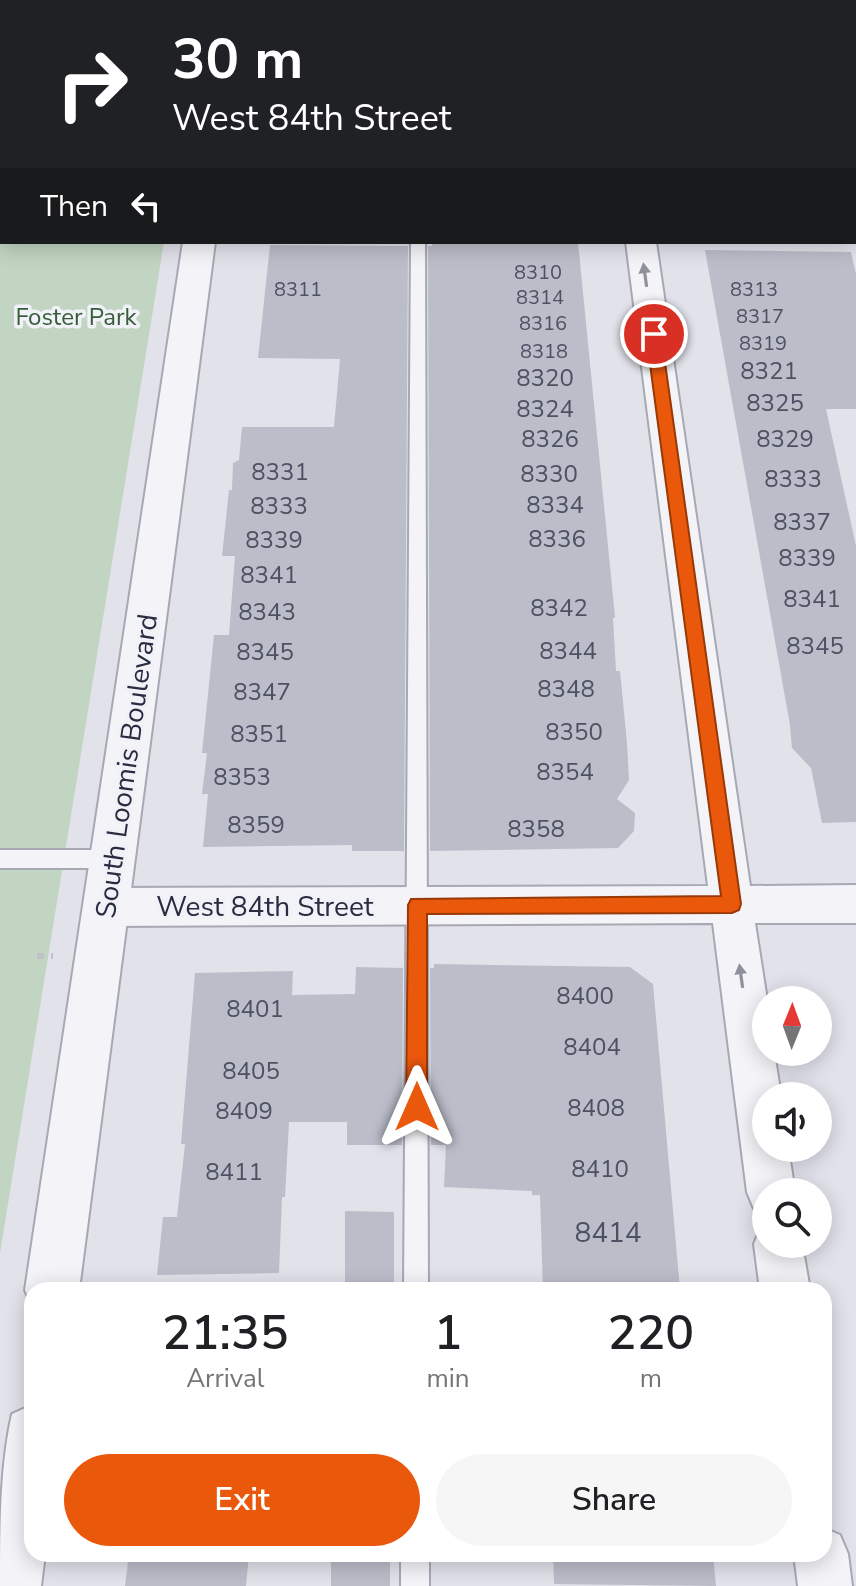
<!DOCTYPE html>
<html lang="en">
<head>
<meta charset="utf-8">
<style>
  body { margin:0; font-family:"Nunito Sans",sans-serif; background:#f6f6f6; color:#202124; height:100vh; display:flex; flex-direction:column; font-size:30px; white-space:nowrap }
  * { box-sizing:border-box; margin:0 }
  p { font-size:26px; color:#757577 }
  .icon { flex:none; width:44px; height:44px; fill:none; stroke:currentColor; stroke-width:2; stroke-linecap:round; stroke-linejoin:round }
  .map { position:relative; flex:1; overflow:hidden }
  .side { position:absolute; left:24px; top:1282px; width:808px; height:280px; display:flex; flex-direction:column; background:#fff; border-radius:24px; box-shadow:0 4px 20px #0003 }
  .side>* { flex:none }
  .hud { position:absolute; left:0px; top:0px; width:856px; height:244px; box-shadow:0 4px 20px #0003; background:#202124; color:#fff; overflow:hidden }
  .needle { width:52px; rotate:1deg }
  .controls { position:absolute; left:752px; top:986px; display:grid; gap:16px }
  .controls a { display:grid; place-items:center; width:80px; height:80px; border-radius:50%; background:#fff; box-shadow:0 4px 20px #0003; font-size:40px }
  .pin { position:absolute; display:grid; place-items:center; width:68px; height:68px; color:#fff; margin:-34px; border:4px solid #fff; border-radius:50%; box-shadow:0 2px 8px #0007 }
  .me { position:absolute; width:88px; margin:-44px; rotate:0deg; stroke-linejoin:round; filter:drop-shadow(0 0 6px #0008) }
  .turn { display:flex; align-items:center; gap:28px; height:168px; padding:0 40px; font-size:36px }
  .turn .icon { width:104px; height:104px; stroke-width:2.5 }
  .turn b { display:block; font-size:56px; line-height:68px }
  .then { display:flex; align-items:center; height:76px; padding:0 40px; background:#0003; gap:16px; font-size:30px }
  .eta { display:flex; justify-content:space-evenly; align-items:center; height:136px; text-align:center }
  .eta b { font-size:48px; font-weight:600; line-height:56px }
  .primary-button { display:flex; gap:16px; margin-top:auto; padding:16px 40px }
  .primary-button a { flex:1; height:92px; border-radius:48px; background:#ea580c; color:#fff; font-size:32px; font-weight:600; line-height:92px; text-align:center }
  .primary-button a+a { background:#f6f6f6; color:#202124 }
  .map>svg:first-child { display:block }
  .green { fill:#c2d4c2 }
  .building { fill:#bbbdc9 }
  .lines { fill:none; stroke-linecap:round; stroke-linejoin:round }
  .service-casing { stroke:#a6a8b4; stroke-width:4 }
  .minor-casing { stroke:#a6a8b4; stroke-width:4 }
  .tertiary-casing { stroke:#a6a8b4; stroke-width:4 }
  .path { stroke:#bfc0c8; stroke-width:6; stroke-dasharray:7 7; stroke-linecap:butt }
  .service { fill:#f4f4f8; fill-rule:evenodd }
  .minor { fill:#f4f4f8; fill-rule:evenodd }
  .tertiary { fill:#f4f4f8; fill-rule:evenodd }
  .oneway { fill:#8e909c }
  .route { fill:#ea580c; stroke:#983908; stroke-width:2 }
  .labels { text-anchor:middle; stroke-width:7; stroke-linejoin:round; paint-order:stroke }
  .far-number-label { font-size:20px; fill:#4e5063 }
  .far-park-label { font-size:24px; fill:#365d37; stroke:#f0f2f7 }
  .number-label { font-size:24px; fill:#4e5063 }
  .street-label { font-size:28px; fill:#292c41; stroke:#f0f2f7 }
  .near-number-label { font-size:28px; fill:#4e5063 }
</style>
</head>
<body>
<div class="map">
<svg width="856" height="1586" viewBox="0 0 856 1586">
  <rect width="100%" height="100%" fill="#e1e2ea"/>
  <!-- green -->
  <path class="green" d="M 0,181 L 2,242 L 164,242 L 0,1253 Z"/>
  <!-- building -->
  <path class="building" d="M 432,242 L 578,242 L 615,617 L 613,618 L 616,671 L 620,671 L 627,743 L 629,780 L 617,799 L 635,813 L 634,831 L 618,848 L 430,851 L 428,246 L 432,246 Z
    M 270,245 L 408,246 L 404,851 L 352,851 L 352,845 L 203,847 L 208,794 L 202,794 L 207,753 L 202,753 L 214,635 L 229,635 L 235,556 L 222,556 L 229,490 L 232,490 L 233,463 L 239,460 L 242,427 L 334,427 L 340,359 L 258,358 Z
    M 705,250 L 851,252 L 856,274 L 856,409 L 826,409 L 856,546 L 856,822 L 822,823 L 811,768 L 792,748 L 790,725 Z
    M 434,964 L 630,967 L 653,984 L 680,1290 L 543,1290 L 540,1195 L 532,1195 L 532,1191 L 444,1187 L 446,1145 L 431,1145 L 430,968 L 434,968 Z
    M 356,967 L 403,968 L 402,1145 L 347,1145 L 347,1122 L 289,1122 L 285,1197 L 282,1197 L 279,1273 L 157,1275 L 163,1217 L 177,1217 L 185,1144 L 181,1144 L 195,973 L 293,971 L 292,995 L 355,994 Z
    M 345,1211 L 394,1212 L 394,1290 L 345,1290 Z
    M 129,1554 L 249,1554 L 246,1586 L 125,1586 Z
    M 331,1554 L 390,1554 L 390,1586 L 331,1586 Z
    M 553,1554 L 713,1554 L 716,1586 L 554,1584 Z"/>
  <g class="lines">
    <!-- service casing -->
    <g class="service-casing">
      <path id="service" d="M 38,0 L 50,0 L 50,2 L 38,2 Z
        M 412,0 L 424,0 L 424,2 L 412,2 Z
        M 789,0 L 801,0 L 801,2 L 789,2 Z
        M 0,144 L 2,144 L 0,159 Z
        M 854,213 L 856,214 L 856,230 L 854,229 Z
        M 411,242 L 425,242 L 428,1290 L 404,1290 Z
        M 0,850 L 113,850 L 120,853 L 123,859 L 120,865 L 113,868 L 0,868 Z
        M 401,1554 L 429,1554 L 429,1586 L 401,1586 Z"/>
    </g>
    <!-- minor casing -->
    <g class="minor-casing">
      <path id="minor" d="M 595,0 L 621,0 L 621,2 L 595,2 Z
        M 626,242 L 656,242 L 750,886 L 856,885 L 856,923 L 755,923 L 767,1000 L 766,1052 L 774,1052 L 781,1096 L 766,1096 L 766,1148 L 788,1148 L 795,1192 L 766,1192 L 766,1214 L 754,1209 L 747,1192 L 713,923 L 106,926 L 91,920 L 85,907 L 91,894 L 106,888 L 708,886 Z
        M 766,1225 L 766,1244 L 802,1244 L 810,1290 L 760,1290 L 754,1244 L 761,1227 Z
        M 824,1528 L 840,1535 L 848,1554 L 852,1586 L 798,1586 L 794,1554 L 824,1554 Z"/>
    </g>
    <!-- tertiary casing -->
    <g class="tertiary-casing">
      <path id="tertiary" d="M 218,0 L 246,0 L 246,2 L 218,2 Z
        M 854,156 L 856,156 L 856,174 L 854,174 Z
        M 0,157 L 2,157 L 2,175 L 0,175 Z
        M 183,242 L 215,242 L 79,1290 L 32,1290 L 32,1307 L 25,1290 Z
        M 32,1405 L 32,1554 L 45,1554 L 41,1586 L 0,1586 C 0,1530 0,1466 12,1414 Z"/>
    </g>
    <!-- path -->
    <path class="path" d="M 37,956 L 53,956"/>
    <!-- service -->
    <use href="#service" class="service"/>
    <!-- minor -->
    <use href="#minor" class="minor"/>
    <!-- tertiary -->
    <use href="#tertiary" class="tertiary"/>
  </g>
  <!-- one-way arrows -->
  <defs><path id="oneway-solid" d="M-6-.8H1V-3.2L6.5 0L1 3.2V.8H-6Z" transform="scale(2)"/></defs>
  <g class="oneway">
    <use href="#oneway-solid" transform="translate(645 275) rotate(-98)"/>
    <use href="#oneway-solid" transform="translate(741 976) rotate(-98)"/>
  </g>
  <!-- route -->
  <path class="route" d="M 654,330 L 661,334 L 741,904 L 739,910 L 732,913 L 427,914 L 427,1107 L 424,1114 L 417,1117 L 409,1114 L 406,1107 L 408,905 L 411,899 L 721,896 L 646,334 Z"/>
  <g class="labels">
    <!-- far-number labels -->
    <g class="far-number-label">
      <text x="538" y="279">8310</text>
      <text x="298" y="296">8311</text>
      <text x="754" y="296">8313</text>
      <text x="540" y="304">8314</text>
      <text x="760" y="323">8317</text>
      <text x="543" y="330">8316</text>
      <text x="763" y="350">8319</text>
      <text x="544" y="358">8318</text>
    </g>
    <!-- far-park labels -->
    <g class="far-park-label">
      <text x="76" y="325">Foster Park</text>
    </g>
    <!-- number labels -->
    <g class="number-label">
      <text x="769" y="379">8321</text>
      <text x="545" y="386">8320</text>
      <text x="775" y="411">8325</text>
      <text x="545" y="417">8324</text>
      <text x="550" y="447">8326</text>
      <text x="785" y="447">8329</text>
      <text x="280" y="480">8331</text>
      <text x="549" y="482">8330</text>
      <text x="793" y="487">8333</text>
      <text x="555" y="513">8334</text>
      <text x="279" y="514">8333</text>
      <text x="802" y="530">8337</text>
      <text x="557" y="547">8336</text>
      <text x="274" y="548">8339</text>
      <text x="807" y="566">8339</text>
      <text x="269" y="583">8341</text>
      <text x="812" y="607">8341</text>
      <text x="559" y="616">8342</text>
      <text x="267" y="620">8343</text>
      <text x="815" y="654">8345</text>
      <text x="568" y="659">8344</text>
      <text x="265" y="660">8345</text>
      <text x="566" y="697">8348</text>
      <text x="262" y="700">8347</text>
      <text x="574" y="740">8350</text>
      <text x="259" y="742">8351</text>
      <text x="565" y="780">8354</text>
      <text x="242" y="785">8353</text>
      <text x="256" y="833">8359</text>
      <text x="536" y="837">8358</text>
      <text x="585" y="1004">8400</text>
      <text x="255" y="1017">8401</text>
      <text x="592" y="1055">8404</text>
      <text x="251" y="1079">8405</text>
      <text x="596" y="1116">8408</text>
      <text x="244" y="1119">8409</text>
      <text x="600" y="1177">8410</text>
      <text x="234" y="1180">8411</text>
    </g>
    <!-- street labels -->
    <g class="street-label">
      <text transform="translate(126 766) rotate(-82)" y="10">South Loomis Boulevard</text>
      <text x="265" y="916">West 84th Street</text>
    </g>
    <!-- near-number labels -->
    <g class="near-number-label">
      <text x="608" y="1242">8414</text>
    </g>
  </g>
</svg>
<div class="controls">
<a><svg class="needle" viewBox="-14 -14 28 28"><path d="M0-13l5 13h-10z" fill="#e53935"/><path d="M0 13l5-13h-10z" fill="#757577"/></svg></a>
<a><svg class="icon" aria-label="sound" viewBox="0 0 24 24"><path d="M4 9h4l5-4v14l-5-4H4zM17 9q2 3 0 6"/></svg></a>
<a><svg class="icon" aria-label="search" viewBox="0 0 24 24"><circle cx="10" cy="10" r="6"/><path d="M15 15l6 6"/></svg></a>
</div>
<div class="pin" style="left:654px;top:334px;background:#d93025"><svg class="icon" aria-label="arrive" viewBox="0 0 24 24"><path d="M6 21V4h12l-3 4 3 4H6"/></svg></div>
<svg class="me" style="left:417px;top:1107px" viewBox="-20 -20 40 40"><path d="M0-17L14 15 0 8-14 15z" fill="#ea580c" stroke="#fff" stroke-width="4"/></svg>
<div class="hud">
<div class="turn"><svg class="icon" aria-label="right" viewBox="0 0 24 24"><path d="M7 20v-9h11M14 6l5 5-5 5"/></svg><div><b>30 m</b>West 84th Street</div></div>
<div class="then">Then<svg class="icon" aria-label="left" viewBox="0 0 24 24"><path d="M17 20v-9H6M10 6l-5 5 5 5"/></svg></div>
</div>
<section class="side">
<div class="eta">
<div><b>21:35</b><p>Arrival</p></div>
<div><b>1</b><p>min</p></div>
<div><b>220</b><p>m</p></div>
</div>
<div class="primary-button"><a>Exit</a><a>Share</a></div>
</section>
</div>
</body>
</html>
